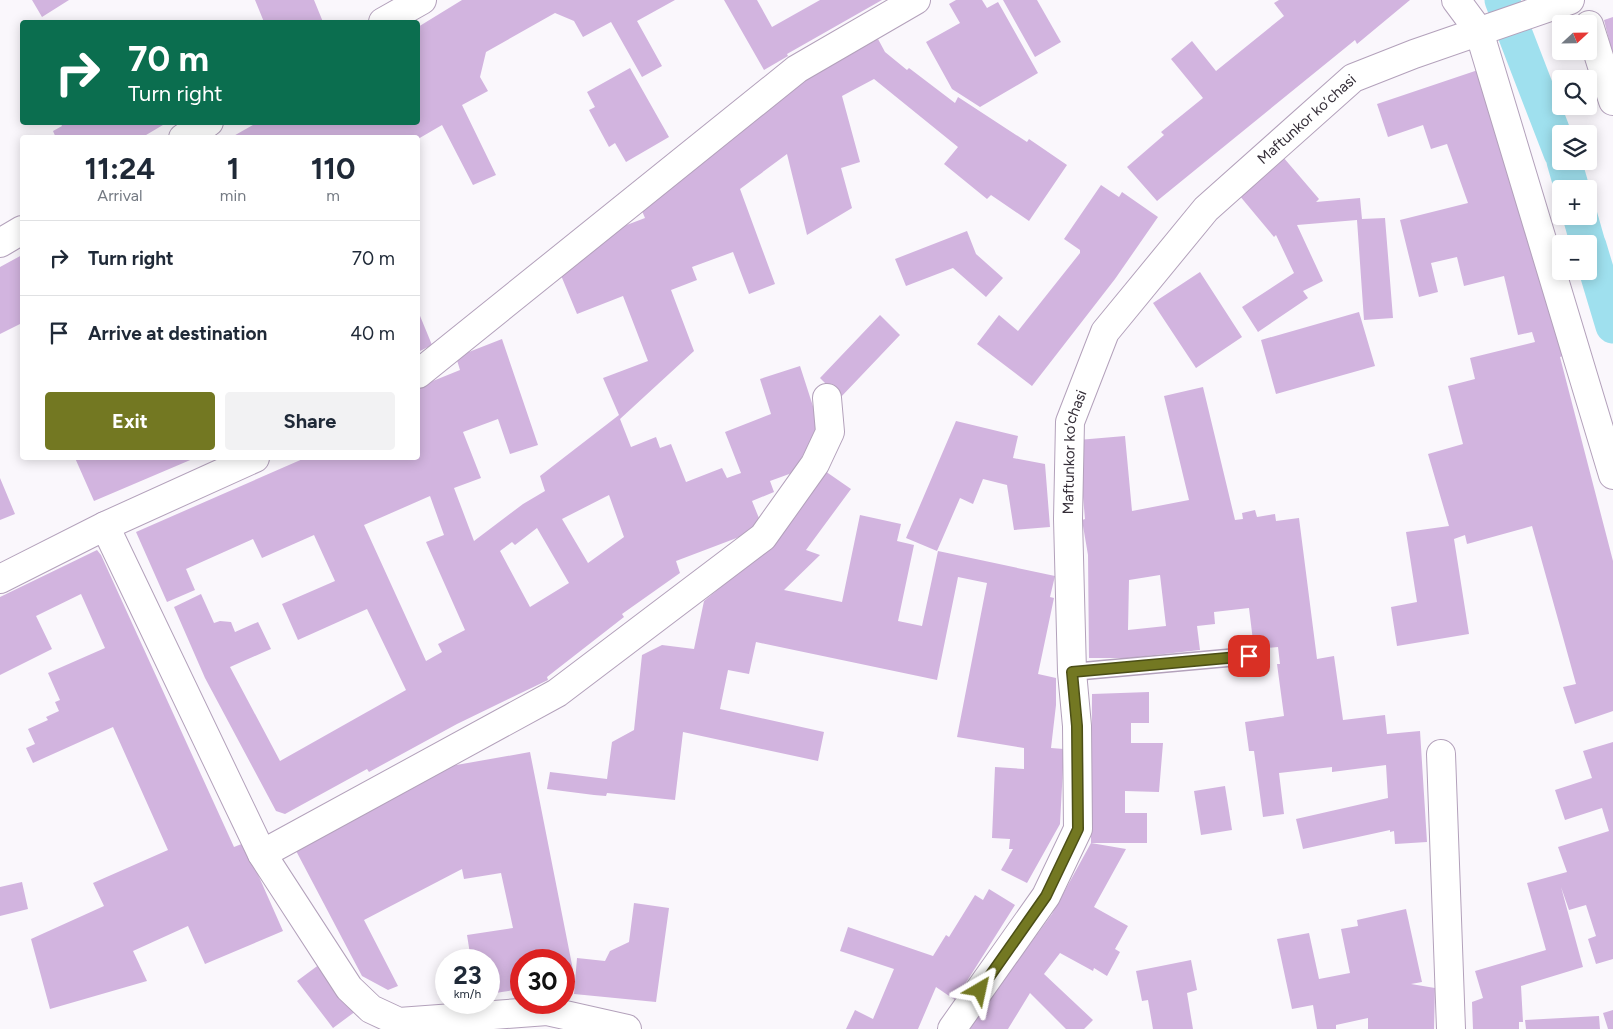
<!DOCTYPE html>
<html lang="en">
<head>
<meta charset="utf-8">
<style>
  body { margin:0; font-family:Figtree,sans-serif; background:#f2f2f3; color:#1f2937; height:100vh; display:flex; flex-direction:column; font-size:19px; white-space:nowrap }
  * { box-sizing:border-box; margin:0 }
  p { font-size:16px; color:#747a83 }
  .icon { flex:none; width:28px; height:28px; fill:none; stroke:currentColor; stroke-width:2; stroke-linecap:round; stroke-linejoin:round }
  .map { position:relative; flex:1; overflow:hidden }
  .panel { position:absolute; left:20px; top:135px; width:400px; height:325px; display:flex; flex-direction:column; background:#fff; border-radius:5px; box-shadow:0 2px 12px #0003 }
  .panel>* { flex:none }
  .banner { position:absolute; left:20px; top:20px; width:400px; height:105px; border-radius:5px; box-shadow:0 2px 12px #0003; background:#0b6e4f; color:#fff; overflow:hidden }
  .needle { width:32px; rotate:68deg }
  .controls { position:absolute; left:1552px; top:15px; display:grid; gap:10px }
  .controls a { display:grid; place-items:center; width:45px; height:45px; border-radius:5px; background:#fff; box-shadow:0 2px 12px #0003; font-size:25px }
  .speed { position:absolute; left:435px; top:949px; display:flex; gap:10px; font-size:25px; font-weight:700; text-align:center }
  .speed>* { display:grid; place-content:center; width:65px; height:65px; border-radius:50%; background:#fff; box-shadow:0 2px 12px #0003; line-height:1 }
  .speed small { font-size:12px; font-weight:400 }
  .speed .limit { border:8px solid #d22; background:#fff; color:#111 }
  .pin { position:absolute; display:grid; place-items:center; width:42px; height:42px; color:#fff; margin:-21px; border-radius:10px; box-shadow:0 2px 8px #0006 }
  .me { position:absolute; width:55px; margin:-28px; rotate:36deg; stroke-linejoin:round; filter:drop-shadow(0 0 4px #0008) }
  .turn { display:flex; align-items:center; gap:18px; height:105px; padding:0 25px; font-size:22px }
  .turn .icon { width:65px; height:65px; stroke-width:2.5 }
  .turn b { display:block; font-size:35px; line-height:42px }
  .eta { display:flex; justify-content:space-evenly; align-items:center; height:85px; text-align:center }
  .eta b { font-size:30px; font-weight:700; line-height:35px }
  .action { display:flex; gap:10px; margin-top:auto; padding:10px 25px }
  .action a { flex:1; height:58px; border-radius:5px; background:#737822; color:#fff; font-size:20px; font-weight:700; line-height:58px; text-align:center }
  .action a+a { background:#f2f2f3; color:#1f2937 }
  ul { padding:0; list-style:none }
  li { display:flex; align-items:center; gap:15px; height:75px; padding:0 25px; border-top:1px solid #e0e1e3 }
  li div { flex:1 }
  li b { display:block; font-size:19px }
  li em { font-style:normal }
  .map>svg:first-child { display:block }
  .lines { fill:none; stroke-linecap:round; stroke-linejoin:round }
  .canal { stroke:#9fe0ee; stroke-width:35 }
  .building { fill:#d2b4df; fill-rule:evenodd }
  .lane-casing { stroke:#b3a1bb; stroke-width:19 }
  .street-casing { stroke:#b3a1bb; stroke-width:30 }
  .lane { stroke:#fff; stroke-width:16 }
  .street { stroke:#fff; stroke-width:28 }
  .route-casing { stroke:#4b4e16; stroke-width:12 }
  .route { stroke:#737822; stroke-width:9 }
  .labels { text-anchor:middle; stroke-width:4; stroke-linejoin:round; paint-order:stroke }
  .street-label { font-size:15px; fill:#352e38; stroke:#faf7fc }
</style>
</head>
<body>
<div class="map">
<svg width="1613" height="1029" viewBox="0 0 1613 1029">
  <rect width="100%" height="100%" fill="#faf7fc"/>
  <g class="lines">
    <!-- canal -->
    <path class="canal" d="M 1502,0 L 1561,153
      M 1564,161 L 1572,189
      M 1580,216 L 1588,244
      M 1589,246 L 1613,326"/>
  </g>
  <!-- building -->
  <path class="building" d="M 32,0 L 69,0 L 42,17 Z
    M 255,0 L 314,0 L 323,22 L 264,22 Z
    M 462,0 L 675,0 L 637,21 L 662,66 L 642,77 L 611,22 L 583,37 L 574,21 L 555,13 L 486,52 L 480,77 L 488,91 L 462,105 L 496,175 L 473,185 L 442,125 L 418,139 L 230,138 L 258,122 L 418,122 L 418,27 Z
    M 724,0 L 757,0 L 772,27 L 820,0 L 882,0 L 787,54 L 788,56 L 764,70 Z
    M 956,0 L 982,0 L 987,8 L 998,2 L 1038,73 L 980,107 L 952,89 L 926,42 L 960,23 L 949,4 Z
    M 1003,0 L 1037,0 L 1061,42 L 1035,57 Z
    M 1279,0 L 1410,0 L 1357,44 L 1355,40 L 1157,201 L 1127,167 L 1164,135 L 1161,132 L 1203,98 L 1171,59 L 1192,41 L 1216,71 L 1284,16 L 1274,3 Z
    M 1613,17 L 1613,52 L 1612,52 L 1604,20 Z
    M 878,39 L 885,52 L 907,70 L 909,68 L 955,103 L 958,97 L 1027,142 L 1029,139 L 1067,165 L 1029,221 L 991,195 L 987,199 L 944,164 L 958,147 L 874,79 L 842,96 L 860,162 L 841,168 L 852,208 L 807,235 L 787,154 L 740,189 L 775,284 L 749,294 L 733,252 L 692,267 L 697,280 L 671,290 L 694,351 L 620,419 L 631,447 L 656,437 L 660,448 L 671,444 L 686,482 L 722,468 L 727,478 L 741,473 L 725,432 L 771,414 L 760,379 L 800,366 L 820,428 L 792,473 L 770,481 L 774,492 L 752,501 L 763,528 L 676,561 L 680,573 L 622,614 L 624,617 L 547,677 L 548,680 L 457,724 L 369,772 L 367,769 L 285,814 L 276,811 L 205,678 L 174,607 L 201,594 L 214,623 L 220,621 L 231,622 L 235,632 L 258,622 L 271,649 L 230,667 L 280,761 L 406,690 L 367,609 L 298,640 L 282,604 L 335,581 L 314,535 L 262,558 L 253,539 L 186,569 L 195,590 L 167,602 L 136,532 L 305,458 L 418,458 L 418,387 L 460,370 L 456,357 L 502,339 L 538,445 L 510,454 L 498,419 L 463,432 L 481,478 L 454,488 L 474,541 L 523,504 L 545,491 L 540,476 L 619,415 L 603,378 L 648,361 L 623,296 L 577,314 L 560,273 L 603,234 L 645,218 L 639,204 L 810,76 ZM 609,495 L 624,537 L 588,563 L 562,519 ZM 430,496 L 444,535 L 426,542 L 465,630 L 438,644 L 442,652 L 426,661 L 364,525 ZM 537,528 L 569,583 L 530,607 L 500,551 L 512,542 L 515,545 Z
    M 630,68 L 669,137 L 626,162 L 615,143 L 609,147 L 589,110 L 595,107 L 587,92 Z
    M 1478,70 L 1517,191 L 1536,266 L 1540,266 L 1569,354 L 1560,357 L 1613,561 L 1613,711 L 1575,724 L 1563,687 L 1576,684 L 1532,526 L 1467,544 L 1465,535 L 1454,539 L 1469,634 L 1397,646 L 1391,607 L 1417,602 L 1406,532 L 1449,526 L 1428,454 L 1463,444 L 1448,386 L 1475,379 L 1470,358 L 1535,342 L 1532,332 L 1518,335 L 1504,276 L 1464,286 L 1457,257 L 1431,263 L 1438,292 L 1419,297 L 1400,220 L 1468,203 L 1447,144 L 1431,149 L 1423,125 L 1388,137 L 1377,104 Z
    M 60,122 L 168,122 L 141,138 L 56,138 L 53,131 L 62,126 Z
    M 1283,157 L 1319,199 L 1316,202 L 1360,198 L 1362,219 L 1385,218 L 1393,318 L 1364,320 L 1357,220 L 1297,225 L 1323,281 L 1303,291 L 1308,298 L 1258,332 L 1242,307 L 1294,273 L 1276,235 L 1274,237 L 1239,195 Z
    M 1101,185 L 1119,197 L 1122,192 L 1158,217 L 1115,279 L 1032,386 L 977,344 L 999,315 L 1018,331 L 1080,253 L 1080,250 L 1064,239 Z
    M 967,231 L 976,254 L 1003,278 L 986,297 L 953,268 L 906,286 L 895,259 Z
    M 22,255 L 22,323 L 0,334 L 0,267 Z
    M 1200,272 L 1242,337 L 1196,368 L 1153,303 Z
    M 418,311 L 432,345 L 418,352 Z
    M 1359,312 L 1375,366 L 1276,394 L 1261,340 Z
    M 880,315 L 900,335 L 840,398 L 820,378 Z
    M 1203,387 L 1235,520 L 1243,519 L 1242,513 L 1255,510 L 1257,517 L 1275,514 L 1276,521 L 1299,518 L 1317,659 L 1334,656 L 1343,720 L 1385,715 L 1387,734 L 1420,731 L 1427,842 L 1395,844 L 1394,831 L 1390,832 L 1390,830 L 1303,849 L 1296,819 L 1388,798 L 1386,765 L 1332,772 L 1332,767 L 1279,773 L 1284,814 L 1263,817 L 1254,751 L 1249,751 L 1245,722 L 1284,716 L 1277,664 L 1280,664 L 1278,647 L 1254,649 L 1249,608 L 1214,612 L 1215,624 L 1197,626 L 1200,650 L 1128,658 L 1089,658 L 1088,555 L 1082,520 L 1085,519 L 1078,440 L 1125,436 L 1132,511 L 1189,500 L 1164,396 ZM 1160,575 L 1166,626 L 1128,630 L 1129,580 Z
    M 956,421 L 1018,436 L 1013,458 L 1045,464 L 1050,527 L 1014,530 L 1007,485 L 983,479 L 973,504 L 960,498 L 937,551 L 906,538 Z
    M 75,458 L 195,458 L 94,501 Z
    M 825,471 L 851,489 L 806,550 L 820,555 L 784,590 L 842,602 L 860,515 L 901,524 L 897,541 L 914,545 L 898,621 L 922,626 L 938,551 L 1055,576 L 1050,597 L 1054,598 L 1038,674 L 1056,678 L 1056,705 L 1051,748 L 1064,749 L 1060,824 L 1027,883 L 1001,870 L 1013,849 L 1009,849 L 1010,839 L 992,838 L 995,767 L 1024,769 L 1024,748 L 957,737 L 987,583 L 958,577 L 937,680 L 756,642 L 749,674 L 728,670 L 720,709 L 824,732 L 818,761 L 683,732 L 675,800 L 607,793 L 606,796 L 594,795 L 547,789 L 550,772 L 607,779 L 612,742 L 634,730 L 642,655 L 662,645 L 694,649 L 704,601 L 778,540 Z
    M 0,478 L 15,514 L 0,520 Z
    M 97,550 L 101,555 L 234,847 L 244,843 L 283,931 L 205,964 L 188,926 L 133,951 L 147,981 L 50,1009 L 31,939 L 104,906 L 93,883 L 168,850 L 113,727 L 33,763 L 26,748 L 35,744 L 28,729 L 48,720 L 46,717 L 59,711 L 55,702 L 60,700 L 48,673 L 105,648 L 81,594 L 36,616 L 52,649 L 0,675 L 0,597 Z
    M 1149,692 L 1149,723 L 1131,723 L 1131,743 L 1163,743 L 1159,792 L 1125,791 L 1125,813 L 1147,813 L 1147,843 L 1091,843 L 1092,694 Z
    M 1613,742 L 1613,959 L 1596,964 L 1588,939 L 1596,936 L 1586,905 L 1569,910 L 1561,887 L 1583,967 L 1521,986 L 1523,1022 L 1519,1022 L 1519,1029 L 1473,1029 L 1472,1002 L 1483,998 L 1475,971 L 1546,950 L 1527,883 L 1567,872 L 1558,847 L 1609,831 L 1602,808 L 1565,820 L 1555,790 L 1592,778 L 1583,751 Z
    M 530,752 L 575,980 L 564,982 L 564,960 L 521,960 L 521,989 L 489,994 L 489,960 L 471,960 L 467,935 L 513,928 L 501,873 L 464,879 L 462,869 L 364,920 L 398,986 L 388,990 L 362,976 L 294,847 L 445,767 Z
    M 1225,786 L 1232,830 L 1201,835 L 1194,791 Z
    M 1091,843 L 1126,849 L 1094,907 L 1128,926 L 1115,949 L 1120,952 L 1107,976 L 1094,968 L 1093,971 L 1060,953 L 1044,974 L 1093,1020 L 1084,1029 L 1066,1029 L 1030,993 L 1008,1029 L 970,1029 L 977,1016 L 1052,914 Z
    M 22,882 L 28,909 L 0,916 L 0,887 Z
    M 989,889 L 1015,905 L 955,1000 L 936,987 L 918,1029 L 846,1029 L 855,1010 L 873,1019 L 894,969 L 840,951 L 848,927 L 933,956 L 946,935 L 949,937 L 975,895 L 983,900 Z
    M 634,903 L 669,908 L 656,1002 L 574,994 L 577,958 L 605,961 L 610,951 L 629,942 Z
    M 1406,909 L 1422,982 L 1411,984 L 1435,988 L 1434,1029 L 1368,1029 L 1368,1018 L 1336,1025 L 1336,1029 L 1317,1029 L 1313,1005 L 1292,1009 L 1277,939 L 1309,933 L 1319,979 L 1350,973 L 1341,929 L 1358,926 L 1357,920 Z
    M 1191,960 L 1197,990 L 1187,993 L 1193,1029 L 1153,1029 L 1148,1000 L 1142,1001 L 1136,971 Z
    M 320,964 L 356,1011 L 333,1028 L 297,981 Z
    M 1613,1010 L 1613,1029 L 1608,1029 L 1603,1013 Z
    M 1599,1016 L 1600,1029 L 1526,1029 L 1525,1020 Z"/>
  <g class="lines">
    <!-- lane casing -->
    <g class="lane-casing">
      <path id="lane" d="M 1072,672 L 1249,656"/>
    </g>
    <!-- street casing -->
    <g class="street-casing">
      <g id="street">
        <path d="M 1456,0 L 1479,31 L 1613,475"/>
        <path d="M 383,22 L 422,0"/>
        <path d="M 1589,25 L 1613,101"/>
        <path d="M 183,138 L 209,122"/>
        <path d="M 0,243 L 22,230"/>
        <path d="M 418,374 L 797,69 L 916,0"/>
        <path d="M 105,526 L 255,458"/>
        <path d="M 0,579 L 105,526 L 262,854 L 349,988 L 371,1009 L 399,1022 L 547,1011 L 627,1029"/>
        <path d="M 1441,754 L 1451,1029"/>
        <path d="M 262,854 L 557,693 L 763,537 L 815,464 L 830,432 L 827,398"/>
        <path id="s1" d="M 952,1029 L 1046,896 L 1078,829 L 1077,726 L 1072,672 L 1068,519 L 1070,422 L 1105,332 L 1206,209 L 1353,78 L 1414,54 L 1570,0"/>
      </g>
    </g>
    <!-- lane -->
    <use href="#lane" class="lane"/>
    <!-- street -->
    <use href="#street" class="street"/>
  </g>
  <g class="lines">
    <!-- route casing -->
    <g class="route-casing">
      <path id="route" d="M 980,990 L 1046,896 L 1078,829 L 1077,726 L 1072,672 L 1249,656"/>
    </g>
    <!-- route -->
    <use href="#route" class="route"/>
  </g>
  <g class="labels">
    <!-- street labels -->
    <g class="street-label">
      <text dy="5" stroke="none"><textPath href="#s1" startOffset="1035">Maftunkor ko’chasi</textPath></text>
      <text dy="5" stroke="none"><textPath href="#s1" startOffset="615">Maftunkor ko’chasi</textPath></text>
    </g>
  </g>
</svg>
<div class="controls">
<a><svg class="needle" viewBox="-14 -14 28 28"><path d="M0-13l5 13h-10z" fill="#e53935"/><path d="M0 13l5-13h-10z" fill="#747a83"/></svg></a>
<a><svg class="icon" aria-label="search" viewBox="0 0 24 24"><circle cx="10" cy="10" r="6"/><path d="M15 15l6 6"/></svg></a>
<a><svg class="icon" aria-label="layers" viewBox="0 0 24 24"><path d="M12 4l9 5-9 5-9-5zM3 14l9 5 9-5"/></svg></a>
<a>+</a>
<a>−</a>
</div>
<div class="speed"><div>23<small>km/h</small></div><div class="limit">30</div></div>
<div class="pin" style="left:1249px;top:656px;background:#d93025"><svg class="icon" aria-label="arrive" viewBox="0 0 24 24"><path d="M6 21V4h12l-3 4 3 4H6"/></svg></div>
<svg class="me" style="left:980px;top:990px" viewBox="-20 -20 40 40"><path d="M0-17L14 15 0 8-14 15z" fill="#737822" stroke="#fff" stroke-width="4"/></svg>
<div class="banner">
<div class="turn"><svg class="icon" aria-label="right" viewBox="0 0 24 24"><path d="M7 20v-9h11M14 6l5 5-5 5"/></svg><div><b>70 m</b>Turn right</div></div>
</div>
<section class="panel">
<div class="eta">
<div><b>11:24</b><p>Arrival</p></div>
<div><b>1</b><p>min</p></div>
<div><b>110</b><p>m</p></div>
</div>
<ul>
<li><svg class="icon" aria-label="right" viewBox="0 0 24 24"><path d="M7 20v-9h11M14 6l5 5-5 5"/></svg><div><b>Turn right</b></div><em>70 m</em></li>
<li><svg class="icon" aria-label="arrive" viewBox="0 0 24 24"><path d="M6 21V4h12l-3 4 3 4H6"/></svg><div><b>Arrive at destination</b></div><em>40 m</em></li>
</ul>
<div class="action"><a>Exit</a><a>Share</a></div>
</section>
</div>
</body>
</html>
